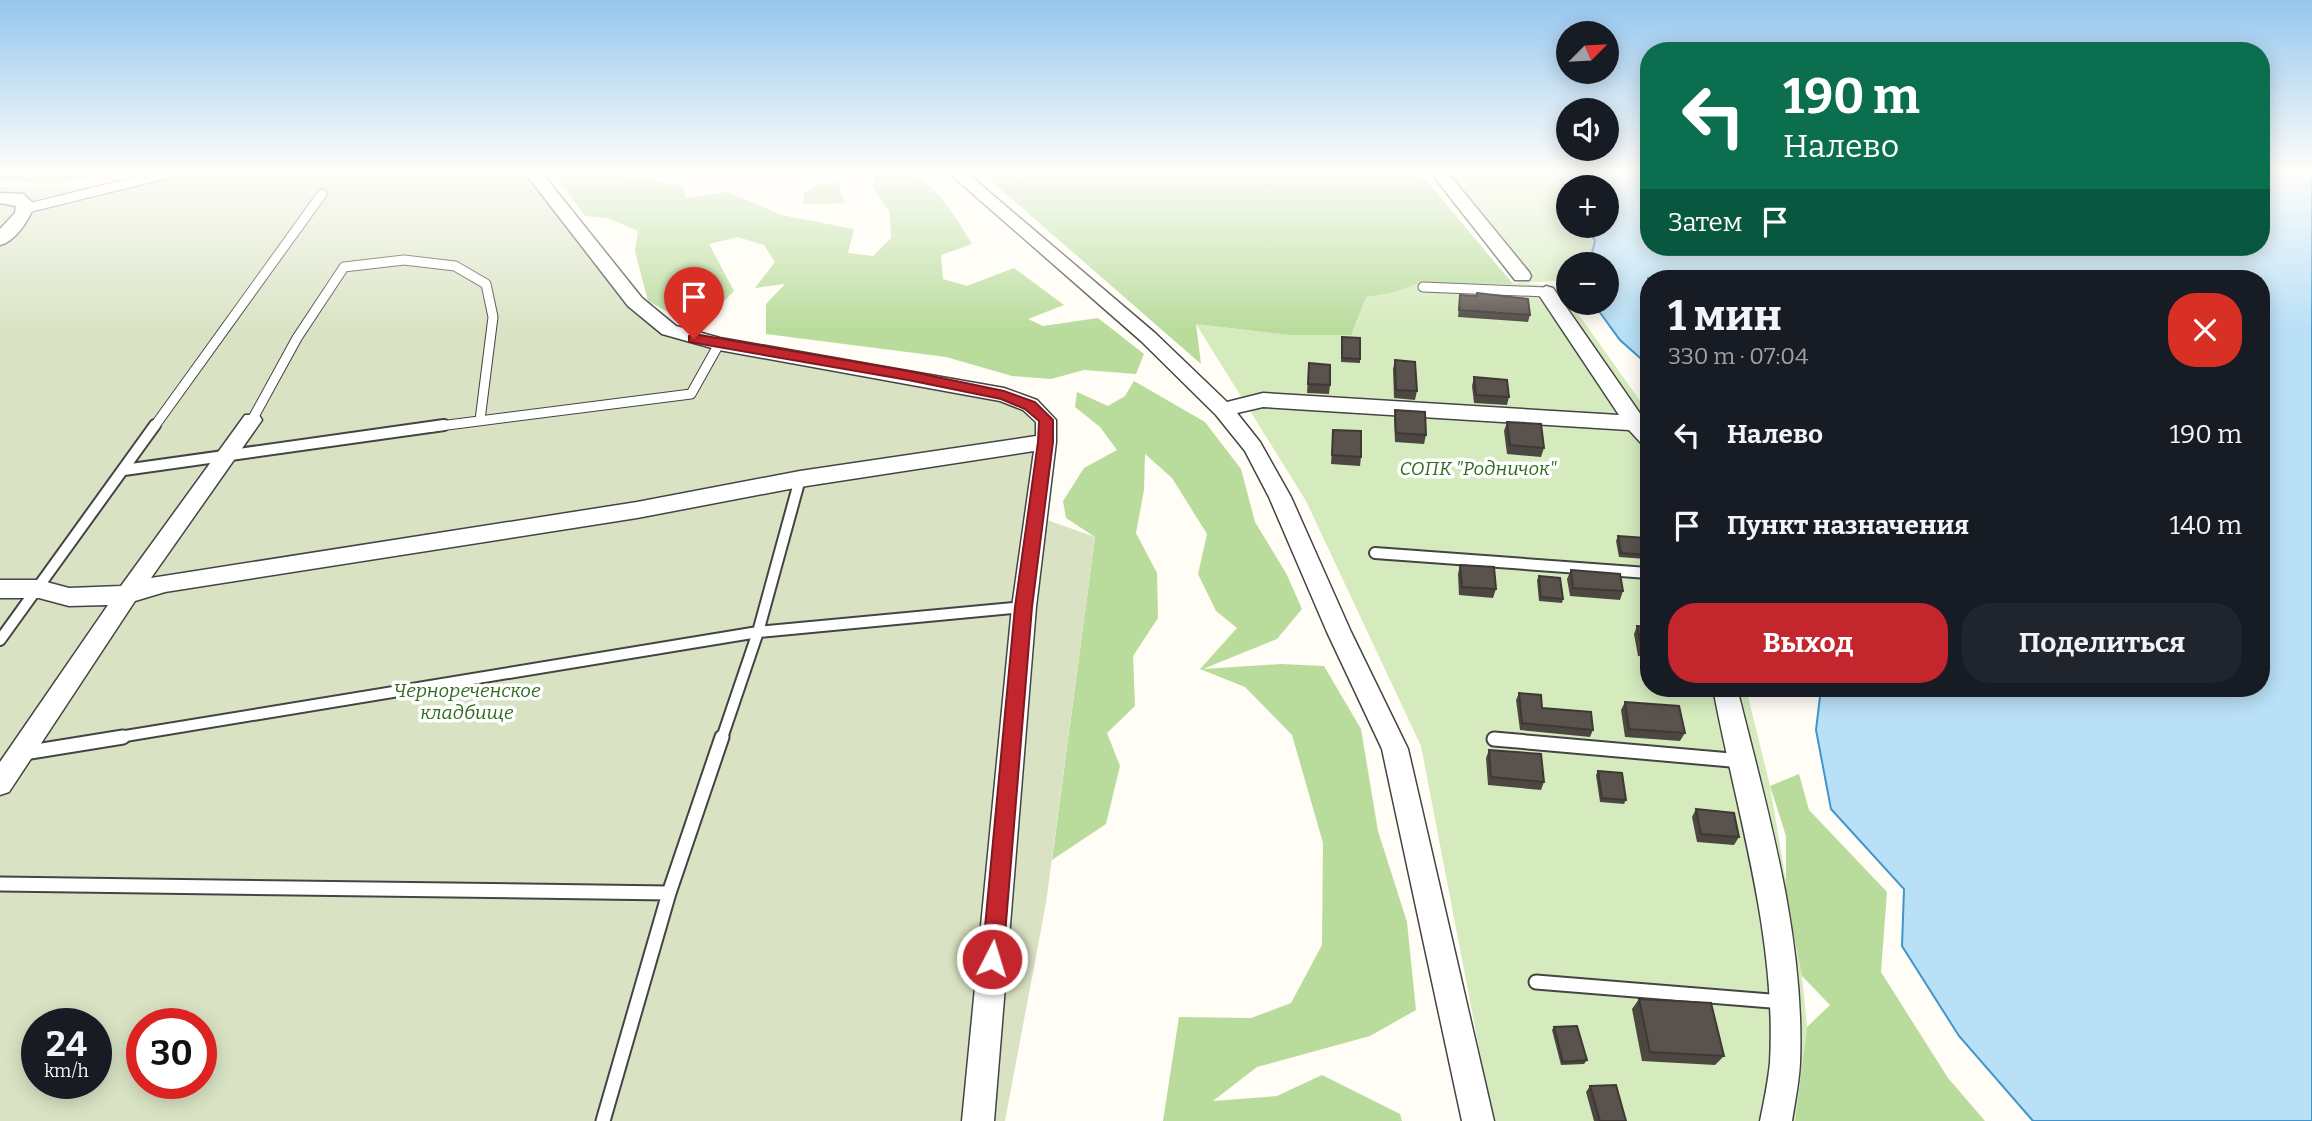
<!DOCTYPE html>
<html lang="ru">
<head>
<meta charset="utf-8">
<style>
  body { margin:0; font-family:Bitter,serif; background:#20242c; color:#f1f3f6; height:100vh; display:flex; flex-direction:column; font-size:26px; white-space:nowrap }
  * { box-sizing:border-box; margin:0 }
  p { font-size:23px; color:#9ea1a6 }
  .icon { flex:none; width:38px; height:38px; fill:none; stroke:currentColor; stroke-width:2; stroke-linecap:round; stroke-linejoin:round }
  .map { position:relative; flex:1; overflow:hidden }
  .side { position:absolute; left:1640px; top:270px; width:630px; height:427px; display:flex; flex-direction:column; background:#171b24; border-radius:28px; box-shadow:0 4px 18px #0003 }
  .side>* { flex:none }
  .banner { position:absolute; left:1640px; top:42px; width:630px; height:214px; border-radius:28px; box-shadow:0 4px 18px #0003; background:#0b6e4f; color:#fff; overflow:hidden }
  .needle { width:46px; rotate:66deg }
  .controls { position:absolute; left:1556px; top:21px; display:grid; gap:14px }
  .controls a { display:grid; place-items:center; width:63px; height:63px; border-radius:50%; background:#171b24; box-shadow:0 4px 18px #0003; font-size:35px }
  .speed { position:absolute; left:21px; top:1008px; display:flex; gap:14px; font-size:35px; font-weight:700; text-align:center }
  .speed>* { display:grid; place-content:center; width:91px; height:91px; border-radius:50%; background:#171b24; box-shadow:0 4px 18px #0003; line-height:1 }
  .speed small { font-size:18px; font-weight:400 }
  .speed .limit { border:10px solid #d22; background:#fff; color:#111 }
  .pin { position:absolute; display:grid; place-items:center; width:60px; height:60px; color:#fff; margin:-72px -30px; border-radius:50% 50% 50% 0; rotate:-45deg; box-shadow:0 0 7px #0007 }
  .pin .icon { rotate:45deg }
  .me { position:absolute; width:77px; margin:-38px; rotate:5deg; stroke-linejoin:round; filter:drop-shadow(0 0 5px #0008) }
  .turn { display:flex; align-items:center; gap:24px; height:147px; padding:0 28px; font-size:32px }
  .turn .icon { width:91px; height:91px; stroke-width:2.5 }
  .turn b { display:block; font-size:49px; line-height:60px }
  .then { display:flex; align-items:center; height:66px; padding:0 28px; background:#0003; gap:14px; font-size:26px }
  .round { display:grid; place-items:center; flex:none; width:74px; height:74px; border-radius:28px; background:#20242c }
  .summary { display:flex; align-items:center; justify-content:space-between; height:119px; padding:0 28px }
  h1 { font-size:42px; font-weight:700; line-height:52px }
  .button { display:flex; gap:14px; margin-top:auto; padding:14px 28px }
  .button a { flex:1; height:80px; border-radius:28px; background:#c4262e; color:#fff; font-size:28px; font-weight:700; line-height:80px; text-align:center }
  .button a+a { background:#20242c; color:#f1f3f6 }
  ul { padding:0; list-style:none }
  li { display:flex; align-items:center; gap:21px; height:91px; padding:0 28px }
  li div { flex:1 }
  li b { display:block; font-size:26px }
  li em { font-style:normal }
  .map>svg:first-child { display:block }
  .green { fill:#d5ebbd }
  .forest { fill:#b9dc9c }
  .cemetery { fill:#d9e3c4; fill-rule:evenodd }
  .water { fill:#b9e0f7; stroke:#3f96cf; stroke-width:2 }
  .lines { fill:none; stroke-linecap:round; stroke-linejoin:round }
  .lane-far2-casing { stroke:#444; stroke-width:11 }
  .lane-far1-casing { stroke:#444; stroke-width:14 }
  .lane-casing { stroke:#444; stroke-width:17 }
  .street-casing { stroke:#444; stroke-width:3 }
  .lane-far2 { stroke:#fff; stroke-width:9 }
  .lane-far1 { stroke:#fff; stroke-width:10 }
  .lane { stroke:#fff; stroke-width:13 }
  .street { fill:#fff; fill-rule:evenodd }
  .wall { fill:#4d4742 }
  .building { fill:#5a524d; stroke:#3f3936; stroke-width:2 }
  .route { fill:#c4262e; stroke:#7f191e; stroke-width:2 }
  .labels { text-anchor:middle; stroke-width:7; stroke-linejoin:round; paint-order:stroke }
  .park-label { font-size:19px; font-style:italic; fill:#2f6b1f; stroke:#fff }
</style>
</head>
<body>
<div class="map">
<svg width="2312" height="1121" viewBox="0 0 2312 1121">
  <rect width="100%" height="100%" fill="#fffdf5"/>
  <!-- green -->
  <path class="green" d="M 1431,173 L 1561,173 L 1563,187 L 1568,195 L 1568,226 L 1586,226 L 1595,241 L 1589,264 L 1568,264 L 1568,280 L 1524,283 L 1559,287 L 1648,412 L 1648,688 L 1746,688 L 1770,786 L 1802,976 L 1807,1027 L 1795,1121 L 1493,1121 L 1421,746 L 1306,501 L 1196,324 L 1289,335 L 1350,335 L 1349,280 L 1518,283 Z"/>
  <!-- forest -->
  <path class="forest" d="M 0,173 L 110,173 L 51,184 L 0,180 Z
    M 554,173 L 606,173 L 684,186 L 685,198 L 728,192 L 781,215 L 854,229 L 848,253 L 873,256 L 891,238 L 890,213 L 873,187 L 876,173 C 885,173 895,171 904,173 C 935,178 957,220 972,244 L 941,255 L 943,279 L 967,286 L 1014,268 L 1064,305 L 1028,319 L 1043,326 L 1098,318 L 1144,354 L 1136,374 L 1084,370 L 1051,379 L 1012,376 L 946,357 L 766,334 L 766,304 L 785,284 L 755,288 L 775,262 L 764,245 L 738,237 L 709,244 L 734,291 L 715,310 L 684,321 L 648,301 L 635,251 L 638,231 L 608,218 L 585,216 Z
    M 982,173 L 1420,173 L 1513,284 L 1422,282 L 1391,293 L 1366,297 L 1351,335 L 1289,335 L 1196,324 L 1201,364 Z
    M 839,182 L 841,195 L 846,203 L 803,204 L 805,192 L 821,184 Z
    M 1134,381 L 1205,422 L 1241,469 L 1255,522 L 1286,573 L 1302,609 L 1277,639 L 1203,669 L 1281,664 L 1324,666 L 1361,729 L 1378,831 L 1407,922 L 1416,1010 L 1370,1036 L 1257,1067 L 1213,1101 L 1277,1096 L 1322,1075 L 1400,1114 L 1402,1121 L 1163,1121 L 1179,1017 L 1251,1018 L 1291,1003 L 1322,945 L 1323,843 L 1292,735 L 1245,687 L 1200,669 L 1237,628 L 1216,611 L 1198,574 L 1207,534 L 1172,478 L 1145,454 L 1144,490 L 1136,533 L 1157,573 L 1158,618 L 1133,656 L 1135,706 L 1107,733 L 1120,766 L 1106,824 L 1052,860 L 1095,537 L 1066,518 L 1063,501 L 1084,468 L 1117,450 L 1100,427 L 1075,407 L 1077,392 L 1108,406 L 1125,396 Z
    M 1799,774 L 1809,810 L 1887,892 L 1881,972 L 1948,1078 L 1985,1121 L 1795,1121 L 1807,1027 L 1830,1005 L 1802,976 L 1786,894 L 1786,836 L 1770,786 Z"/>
  <!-- cemetery -->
  <path class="cemetery" d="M 189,173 L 522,173 L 631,305 L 663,332 L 704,346 L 909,381 L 1013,404 L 1039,421 L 1033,515 L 1095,537 L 1046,903 L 1005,1121 L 0,1121 L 0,187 C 62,189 130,191 189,173 ZM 37,1024 L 96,1024 L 96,1083 L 37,1083 ZM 142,1024 L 201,1024 L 201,1083 L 142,1083 Z"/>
  <!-- water -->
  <path class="water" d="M 1561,173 L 1648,173 L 1648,247 L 2261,247 L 2261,173 L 2312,173 L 2312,1121 L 2033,1121 L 1959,1036 L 1902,946 L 1904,889 L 1831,809 L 1816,730 L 1821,688 L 2261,688 L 2261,278 L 1648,278 L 1648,365 L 1620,340 L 1593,303 L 1606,303 L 1606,264 L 1589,264 L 1595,241 L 1586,226 L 1606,226 L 1606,187 L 1568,187 L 1568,195 L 1563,187 Z"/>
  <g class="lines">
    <!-- lane-far2 casing -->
    <g class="lane-far2-casing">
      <path id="lane-far2" d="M 24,209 L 170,173
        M 1423,287 L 1546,292
        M 252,420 L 297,338 L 344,267 L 404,260 L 455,266 L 486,284 L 493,317 L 480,420
        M 154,427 L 322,194
        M 432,427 L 691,394 L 719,344"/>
    </g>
    <!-- lane-far1 casing -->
    <g class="lane-far1-casing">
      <path id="lane-far1" d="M 124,470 L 444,425
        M 1375,553 L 1648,573
        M 0,640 L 155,425
        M 113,738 L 758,632 L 1024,607
        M 722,738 L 758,632 L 800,479"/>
    </g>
    <!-- lane casing -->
    <g class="lane-casing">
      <path id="lane" d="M 1494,739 L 1742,761
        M 24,753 L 123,737
        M 0,884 L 669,893
        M 1536,982 L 1784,1002
        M 603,1121 L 669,893 L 722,737"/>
    </g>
    <!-- street casing -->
    <g class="street-casing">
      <path id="street" d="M 525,173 L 542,173 L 642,298 L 676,326 L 720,338 L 1004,388 L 1037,400 L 1056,420 L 1056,442 L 1036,607 L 994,1121 L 962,1121 L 1012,607 L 1034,451 L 800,487 L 637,518 L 165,592 L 135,601 L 9,792 L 0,795 L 0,762 L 108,605 L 69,606 L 39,598 L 0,598 L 0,580 L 39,580 L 69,588 L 121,586 L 245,415 L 259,415 L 262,420 L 151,578 L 637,502 L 800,471 L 1036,436 L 1036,422 L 1023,410 L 1000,401 L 719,350 L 662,334 L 628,306 Z
        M 949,173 L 967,173 L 1155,333 L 1227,402 L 1263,393 L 1619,415 L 1537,292 L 1546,286 L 1553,288 L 1648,425 L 1648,445 L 1641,443 L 1629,430 L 1263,407 L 1237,413 L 1260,442 L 1291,497 L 1351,632 L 1408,749 L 1494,1121 L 1462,1121 L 1382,749 L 1327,632 L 1269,497 L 1245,451 L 1216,415 L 1141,341 Z
        M 1431,173 L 1448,173 L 1529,272 L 1531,276 L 1529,280 L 1515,280 Z
        M 0,193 L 23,194 L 34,204 C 31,218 15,242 0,245 L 0,229 L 15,213 L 16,206 L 0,203 Z
        M 1713,688 L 1737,688 C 1767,809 1805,936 1800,1063 C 1799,1082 1795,1102 1792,1121 L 1760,1121 C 1764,1102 1768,1082 1770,1063 C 1777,935 1736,811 1713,688 Z"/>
    </g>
    <!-- lane-far2 -->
    <use href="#lane-far2" class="lane-far2"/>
    <!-- lane-far1 -->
    <use href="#lane-far1" class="lane-far1"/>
    <!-- lane -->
    <use href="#lane" class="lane"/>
    <!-- street -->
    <use href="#street" class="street"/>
  </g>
  <!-- wall -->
  <path class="wall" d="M 1477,293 L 1530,315 L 1528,322 L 1458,317 L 1460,295 L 1476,295 Z
    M 1342,337 L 1360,359 L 1360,363 L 1341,362 Z
    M 1395,360 L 1417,391 L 1415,400 L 1394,398 L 1393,369 Z
    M 1309,363 L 1330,385 L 1329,394 L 1307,393 Z
    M 1474,377 L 1509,397 L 1507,405 L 1474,403 L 1472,386 Z
    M 1395,410 L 1426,435 L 1424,444 L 1395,442 L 1394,419 Z
    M 1507,422 L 1544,448 L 1541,457 L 1507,454 L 1504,431 Z
    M 1333,430 L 1361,457 L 1360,466 L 1331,464 Z
    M 1618,536 L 1648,555 L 1646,559 L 1619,557 L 1616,541 Z
    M 1460,565 L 1496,589 L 1493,598 L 1459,595 L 1458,574 Z
    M 1571,570 L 1623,591 L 1620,600 L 1570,596 L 1567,579 Z
    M 1539,576 L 1563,599 L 1562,603 L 1539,601 L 1537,580 Z
    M 1637,626 L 1648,627 L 1648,657 L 1638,656 L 1634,634 Z
    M 1519,693 L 1542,708 L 1593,730 L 1590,737 L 1520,730 L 1516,700 Z
    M 1625,702 L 1685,733 L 1680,741 L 1625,737 L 1621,710 Z
    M 1489,750 L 1544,782 L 1541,790 L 1488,785 L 1486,758 Z
    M 1598,771 L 1626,800 L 1624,804 L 1600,802 L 1596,775 Z
    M 1696,809 L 1739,837 L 1734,845 L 1697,842 L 1692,817 Z
    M 1639,999 L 1724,1056 L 1715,1065 L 1642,1061 L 1632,1009 Z
    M 1554,1027 L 1587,1060 L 1584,1064 L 1561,1065 L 1552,1030 Z
    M 1590,1086 L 1626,1121 L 1594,1121 L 1586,1092 Z"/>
  <!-- building -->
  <path class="building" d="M 1477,293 L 1528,299 L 1530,315 L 1459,310 L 1460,295 L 1477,296 Z
    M 1342,337 L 1360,338 L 1360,359 L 1342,358 Z
    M 1395,360 L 1415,362 L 1417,391 L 1396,390 Z
    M 1309,363 L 1330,365 L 1330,385 L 1308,384 Z
    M 1474,377 L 1507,380 L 1509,397 L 1476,395 Z
    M 1395,410 L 1425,412 L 1426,435 L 1396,433 Z
    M 1507,422 L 1541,424 L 1544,448 L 1510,445 Z
    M 1333,430 L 1361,431 L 1361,457 L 1332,455 Z
    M 1618,536 L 1645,538 L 1648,555 L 1621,553 Z
    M 1460,565 L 1494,567 L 1496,589 L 1462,587 Z
    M 1571,570 L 1620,574 L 1623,591 L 1573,588 Z
    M 1539,576 L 1560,578 L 1563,599 L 1541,597 Z
    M 1637,626 L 1648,627 L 1648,648 L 1642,648 Z
    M 1519,693 L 1541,695 L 1542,708 L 1591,712 L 1593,730 L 1522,723 Z
    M 1625,702 L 1679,706 L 1685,733 L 1629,729 Z
    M 1489,750 L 1541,754 L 1544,782 L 1491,777 Z
    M 1598,771 L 1622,773 L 1626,800 L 1602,798 Z
    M 1696,809 L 1734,813 L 1739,837 L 1701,834 Z
    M 1639,999 L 1711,1003 L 1724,1056 L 1650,1052 Z
    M 1577,1026 L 1587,1060 L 1563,1062 L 1554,1027 Z
    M 1616,1085 L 1626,1121 L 1600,1121 L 1590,1086 Z"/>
  <!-- sky -->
  <linearGradient id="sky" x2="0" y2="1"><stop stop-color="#95c6ee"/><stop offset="0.52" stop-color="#fffefa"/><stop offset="1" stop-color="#fffefa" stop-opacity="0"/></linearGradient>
  <rect width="2312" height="330" fill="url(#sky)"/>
  <!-- route -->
  <path class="route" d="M 694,334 L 908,371 L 1004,391 L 1035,402 L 1053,420 L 1053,442 L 1032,607 L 1003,959 L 1000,965 L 992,968 L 985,965 L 982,959 L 1015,607 L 1038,442 L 1039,421 L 1025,409 L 1001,399 L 908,380 L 689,342 L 689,336 Z"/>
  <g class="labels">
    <!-- park labels -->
    <g class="park-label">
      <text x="1478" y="475">СОПК "Родничок"</text>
      <text x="467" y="697">Чернореченское<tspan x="467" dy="22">кладбище</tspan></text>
    </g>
  </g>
</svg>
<div class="controls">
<a><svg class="needle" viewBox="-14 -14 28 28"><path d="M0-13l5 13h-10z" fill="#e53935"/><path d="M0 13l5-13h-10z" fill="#9ea1a6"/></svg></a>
<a><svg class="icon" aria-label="sound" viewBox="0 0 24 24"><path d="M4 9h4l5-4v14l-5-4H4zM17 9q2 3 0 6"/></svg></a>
<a>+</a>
<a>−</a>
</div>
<div class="speed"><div>24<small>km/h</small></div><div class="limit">30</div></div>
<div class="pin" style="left:694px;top:339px;background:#d93025"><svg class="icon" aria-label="arrive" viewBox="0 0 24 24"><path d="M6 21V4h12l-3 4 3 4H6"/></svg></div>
<svg class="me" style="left:992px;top:959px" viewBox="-20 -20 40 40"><circle r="17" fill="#c4262e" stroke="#fff" stroke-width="3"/><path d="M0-11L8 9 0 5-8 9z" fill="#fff"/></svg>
<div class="banner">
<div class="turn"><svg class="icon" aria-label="left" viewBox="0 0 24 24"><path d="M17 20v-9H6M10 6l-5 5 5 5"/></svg><div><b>190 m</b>Налево</div></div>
<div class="then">Затем<svg class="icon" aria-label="arrive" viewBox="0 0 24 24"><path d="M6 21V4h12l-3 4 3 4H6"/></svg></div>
</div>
<section class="side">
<div class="summary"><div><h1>1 мин</h1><p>330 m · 07:04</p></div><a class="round" style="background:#d93025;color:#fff"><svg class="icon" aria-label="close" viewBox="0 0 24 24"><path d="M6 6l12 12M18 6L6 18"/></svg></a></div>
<ul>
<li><svg class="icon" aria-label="left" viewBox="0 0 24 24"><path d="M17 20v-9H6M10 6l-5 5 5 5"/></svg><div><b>Налево</b></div><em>190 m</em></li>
<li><svg class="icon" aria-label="arrive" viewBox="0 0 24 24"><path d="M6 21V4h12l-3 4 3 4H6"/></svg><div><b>Пункт назначения</b></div><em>140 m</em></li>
</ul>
<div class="button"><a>Выход</a><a>Поделиться</a></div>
</section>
</div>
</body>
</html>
